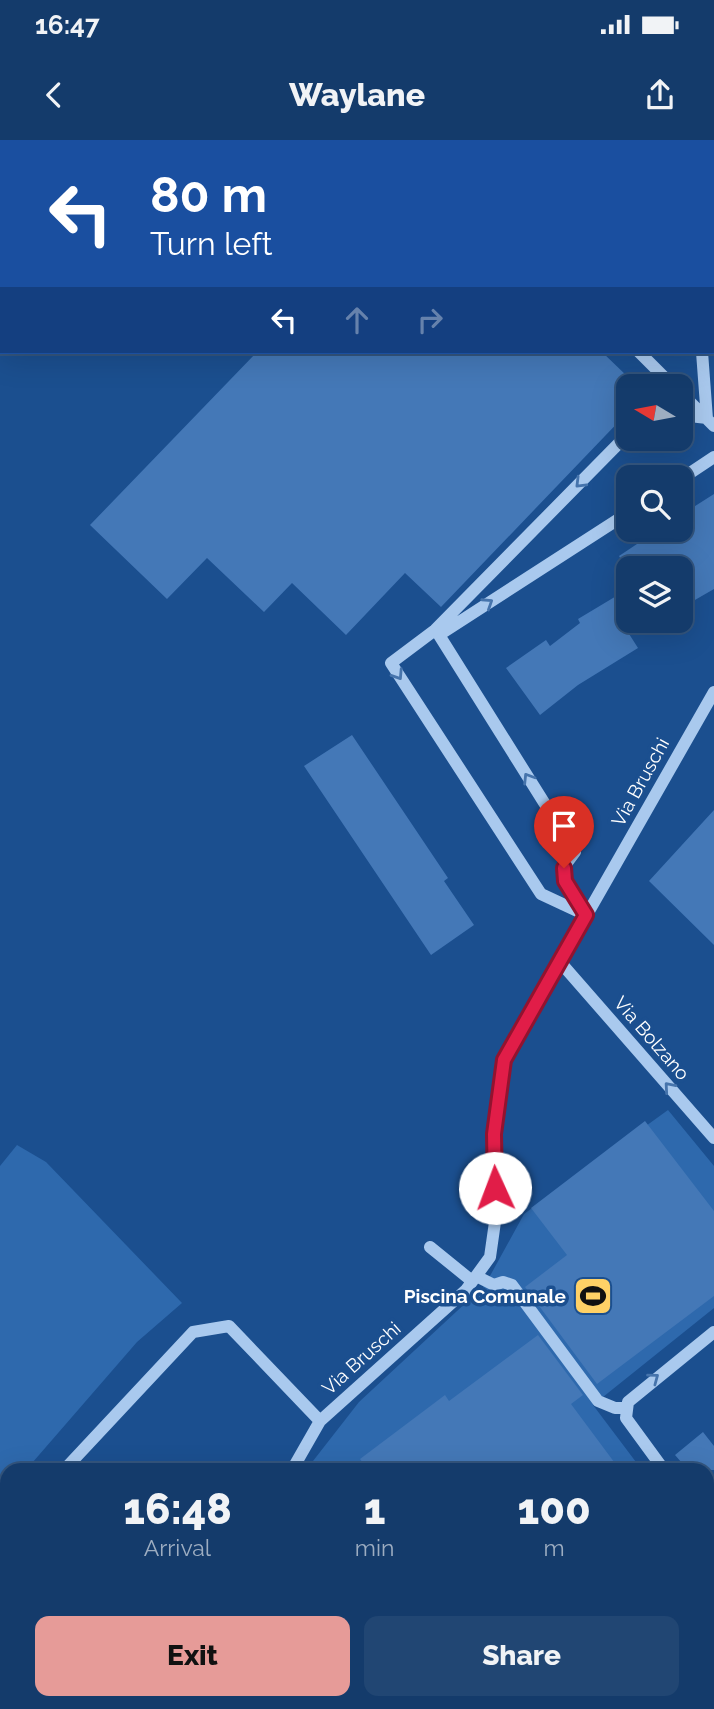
<!DOCTYPE html>
<html lang="en">
<head>
<meta charset="utf-8">
<style>
  body { margin:0; font-family:Raleway,sans-serif; background:#214673; color:#f1f3f6; height:100vh; display:flex; flex-direction:column; font-size:26px; white-space:nowrap }
  * { box-sizing:border-box; margin:0 }
  p { font-size:23px; color:#9dadc1 }
  .icon { flex:none; width:38px; height:38px; fill:none; stroke:currentColor; stroke-width:2; stroke-linecap:round; stroke-linejoin:round }
  .map { position:relative; flex:1; overflow:hidden }
  .sheet { position:absolute; left:0px; top:1323px; width:714px; height:247px; display:flex; flex-direction:column; background:#143b6b; border-radius:21px 21px 0 0; box-shadow:0 7px 28px #0002,0 0 0 2px #33557e }
  .sheet>* { flex:none }
  .top-card { position:absolute; left:0px; top:0px; width:714px; height:214px; box-shadow:0 7px 28px #0002,0 0 0 2px #33557e; background:#1a4fa0; color:#fff; overflow:hidden }
  .needle { width:46px; rotate:280deg }
  .fabs { position:absolute; left:616px; top:234px; display:grid; gap:14px }
  .fabs a { display:grid; place-items:center; width:77px; height:77px; border-radius:14px; background:#143b6b; box-shadow:0 7px 28px #0002,0 0 0 2px #33557e; font-size:35px }
  .pin { position:absolute; display:grid; place-items:center; width:60px; height:60px; color:#fff; margin:-72px -30px; border-radius:50% 50% 50% 0; rotate:-45deg; box-shadow:0 0 7px #0007 }
  .pin .icon { rotate:45deg }
  .me { position:absolute; width:77px; margin:-38px; rotate:358deg; stroke-linejoin:round; filter:drop-shadow(0 0 5px #0008) }
  .turn { display:flex; align-items:center; gap:24px; height:147px; padding:0 35px; font-size:32px }
  .turn .icon { width:91px; height:91px; stroke-width:2.5 }
  .turn b { display:block; font-size:49px; line-height:60px }
  .lanes { display:flex; align-items:center; height:66px; padding:0 35px; background:#0003; justify-content:center; gap:35px; direction:ltr }
  .lanes .off { opacity:.35 }
  .eta { display:flex; justify-content:space-evenly; align-items:center; height:119px; text-align:center }
  .eta b { font-size:42px; font-weight:800; line-height:49px }
  .button { display:flex; gap:14px; margin-top:auto; padding:14px 35px }
  .button a { flex:1; height:80px; border-radius:14px; background:#e69b98; color:#111; font-size:28px; font-weight:800; line-height:80px; text-align:center }
  .button a+a { background:#214673; color:#f1f3f6 }
  .status { display:flex; justify-content:space-between; align-items:center; height:49px; padding:0 35px; background:#143b6b; direction:ltr }
  .status svg { height:19px; fill:currentColor }
  header { display:flex; justify-content:space-between; align-items:center; height:91px; padding:0 35px; background:#143b6b; font-size:32px; font-weight:800 }
  .map>svg:first-child { display:block }
  .green { fill:#2e69ad }
  .building { fill:#4478b7 }
  .lines { fill:none; stroke-linecap:round; stroke-linejoin:round }
  .path { stroke:#a9c9ee; stroke-width:4.5; stroke-dasharray:3.5 5; stroke-linecap:butt }
  .minor { stroke:#a9c9ee; stroke-width:12 }
  .major { stroke:#f0f6ff; stroke-width:18 }
  .oneway { stroke:#4674ac }
  .route-casing { stroke:#92132f; stroke-width:18 }
  .route { stroke:#e11d48; stroke-width:12 }
  .labels { text-anchor:middle; stroke-width:7; stroke-linejoin:round; paint-order:stroke }
  .street-label { font-size:19px; fill:#fff; stroke:#1b4f8f }
  .poi-label { font-size:19px; font-weight:bold; fill:#fff; stroke:#1b4f8f; text-anchor:end }
</style>
</head>
<body>
<div class="status"><b>16:47</b><svg viewBox="0 0 49 12"><path d="M0 12V9h3v3zM5 12V6h3v6zM10 12V3h3v9zM15 12V0h3v12zM26 1h20v11H26zM47 4h2v5h-2z"/></svg></div>
<header><svg class="icon" aria-label="back" viewBox="0 0 24 24"><path d="M15 5l-7 7 7 7"/></svg>Waylane<svg class="icon" aria-label="share" viewBox="0 0 24 24"><path d="M12 15V3M7 8l5-5 5 5M5 13v7h14v-7"/></svg></header>
<div class="map">
<svg width="714" height="1569" viewBox="0 0 714 1569">
  <rect width="100%" height="100%" fill="#1b4f8f"/>
  <!-- green -->
  <path class="green" d="M 668,970 L 714,1026 L 714,1168 L 593,1265 L 642,1330 L 306,1330 L 359,1262 L 485,1145 L 524,1074 Z
    M 17,1005 L 46,1022 L 182,1163 L 137,1202 L 26,1330 L 7,1330 L 7,1352 L 0,1360 L 0,1026 Z
    M 707,1416 L 714,1425 L 714,1569 L 285,1569 L 285,1563 L 707,1563 Z"/>
  <!-- building -->
  <path class="building" d="M 257,212 L 602,212 L 628,237 L 628,272 L 441,467 L 405,433 L 346,495 L 292,443 L 264,472 L 207,418 L 167,459 L 90,385 Z
    M 714,354 L 714,449 L 681,468 L 681,429 L 627,429 L 619,416 L 658,390 L 681,390 L 681,375 Z
    M 628,449 L 628,483 L 624,486 L 638,508 L 578,545 L 540,575 L 506,528 L 546,500 L 550,506 L 580,483 L 578,479 Z
    M 352,595 L 448,738 L 444,741 L 474,785 L 431,815 L 304,626 Z
    M 714,670 L 714,805 L 649,741 Z
    M 645,981 L 714,1071 L 714,1156 L 597,1244 L 525,1147 L 567,1115 L 531,1068 Z
    M 538,1195 L 583,1255 L 571,1264 L 620,1330 L 368,1330 L 360,1319 L 445,1255 L 449,1261 Z
    M 703,1292 L 714,1306 L 714,1330 L 688,1330 L 675,1315 Z"/>
  <g class="lines">
    <!-- path -->
    <path class="path" d="M 562,0 L 563,2
      M 712,146 L 714,148"/>
    <!-- minor -->
    <path class="minor" d="M 421,0 L 423,2
      M 497,0 L 499,2
      M 639,212 L 674,247
      M 702,212 L 707,279
      M 681,253 L 714,286
      M 681,275 L 707,278
      M 628,294 L 435,490 L 391,523 L 541,754 L 586,775 L 565,741 L 563,728 L 575,712 L 439,495 L 628,373
      M 681,339 L 714,317
      M 561,823 L 714,998
      M 430,1107 L 472,1141
      M 476,1136 L 494,1145 L 503,1142 L 512,1145 L 598,1261 L 615,1268 L 626,1268
      M 64,1330 L 193,1192 L 229,1186 L 320,1281
      M 292,1330 L 320,1281 L 466,1150 L 490,1117 L 496,1075 L 494,994 L 504,920 L 714,552
      M 664,1330 L 626,1278 L 628,1262 L 714,1192
      M 707,1388 L 714,1398
      M 0,1391 L 7,1386
      M 0,1466 L 7,1473
      M 274,1563 L 275,1569
      M 2,1569 L 8,1563"/>
    <!-- major -->
    <path class="major" d="M 599,0 L 600,2
      M 712,109 L 714,110"/>
  </g>
  <!-- one-way arrows -->
  <defs><path id="oneway-chevron" d="M-2-3.5L2.5 0L-2 3.5" fill="none" stroke-width="1.6" stroke-linecap="round" stroke-linejoin="round" transform="scale(1.75)"/></defs>
  <g class="oneway">
    <use href="#oneway-chevron" transform="translate(580 343) rotate(135)"/>
    <use href="#oneway-chevron" transform="translate(488 463) rotate(-33)"/>
    <use href="#oneway-chevron" transform="translate(398 535) rotate(57)"/>
    <use href="#oneway-chevron" transform="translate(528 638) rotate(-122)"/>
    <use href="#oneway-chevron" transform="translate(669 947) rotate(-131)"/>
    <use href="#oneway-chevron" transform="translate(654 1238) rotate(-37)"/>
  </g>
  <g class="lines">
    <!-- route casing -->
    <g class="route-casing">
      <path id="route" d="M 495,1048 L 494,994 L 504,920 L 586,775 L 565,741 L 564,728"/>
    </g>
    <!-- route -->
    <use href="#route" class="route"/>
  </g>
  <!-- icons -->
  <defs>
    <g id="stadium-square" transform="scale(2.0125)"><rect x="-9" y="-9" width="18" height="18" rx="4" fill="#ffd166" stroke="#1b4f8f"/><path d="M0-5a6.5 5 0 1 0 0 10a6.5 5 0 1 0 0-10ZM-3.5-1.8h7v3.6h-7Z" fill="#111"/></g>
  </defs>
  <g fill-rule="evenodd">
    <use href="#stadium-square" x="593" y="1156"/>
  </g>
  <g class="labels">
    <!-- street labels -->
    <g class="street-label">
      <text transform="translate(640 642) rotate(-61)" y="7">Via Bruschi</text>
      <text transform="translate(652 898) rotate(49)" y="7">Via Bolzano</text>
      <text transform="translate(361 1218) rotate(-42)" y="7">Via Bruschi</text>
    </g>
    <!-- poi labels -->
    <g class="poi-label">
      <text x="566" y="1163">Piscina Comunale</text>
    </g>
  </g>
</svg>
<div class="fabs">
<a><svg class="needle" viewBox="-14 -14 28 28"><path d="M0-13l5 13h-10z" fill="#e53935"/><path d="M0 13l5-13h-10z" fill="#9dadc1"/></svg></a>
<a><svg class="icon" aria-label="search" viewBox="0 0 24 24"><circle cx="10" cy="10" r="6"/><path d="M15 15l6 6"/></svg></a>
<a><svg class="icon" aria-label="layers" viewBox="0 0 24 24"><path d="M12 4l9 5-9 5-9-5zM3 14l9 5 9-5"/></svg></a>
</div>
<div class="pin" style="left:564px;top:728px;background:#d93025"><svg class="icon" aria-label="arrive" viewBox="0 0 24 24"><path d="M6 21V4h12l-3 4 3 4H6"/></svg></div>
<svg class="me" style="left:495px;top:1048px" viewBox="-20 -20 40 40"><circle r="19" fill="#fff"/><path d="M0-13L10 11 0 6-10 11z" fill="#e11d48"/></svg>
<div class="top-card">
<div class="turn"><svg class="icon" aria-label="left" viewBox="0 0 24 24"><path d="M17 20v-9H6M10 6l-5 5 5 5"/></svg><div><b>80 m</b>Turn left</div></div>
<div class="lanes"><svg class="icon" aria-label="left" viewBox="0 0 24 24"><path d="M17 20v-9H6M10 6l-5 5 5 5"/></svg><svg class="icon off" aria-label="ahead" viewBox="0 0 24 24"><path d="M12 20V5M6 11l6-6 6 6"/></svg><svg class="icon off" aria-label="right" viewBox="0 0 24 24"><path d="M7 20v-9h11M14 6l5 5-5 5"/></svg></div>
</div>
<section class="sheet">
<div class="eta">
<div><b>16:48</b><p>Arrival</p></div>
<div><b>1</b><p>min</p></div>
<div><b>100</b><p>m</p></div>
</div>
<div class="button"><a>Exit</a><a>Share</a></div>
</section>
</div>
</body>
</html>
